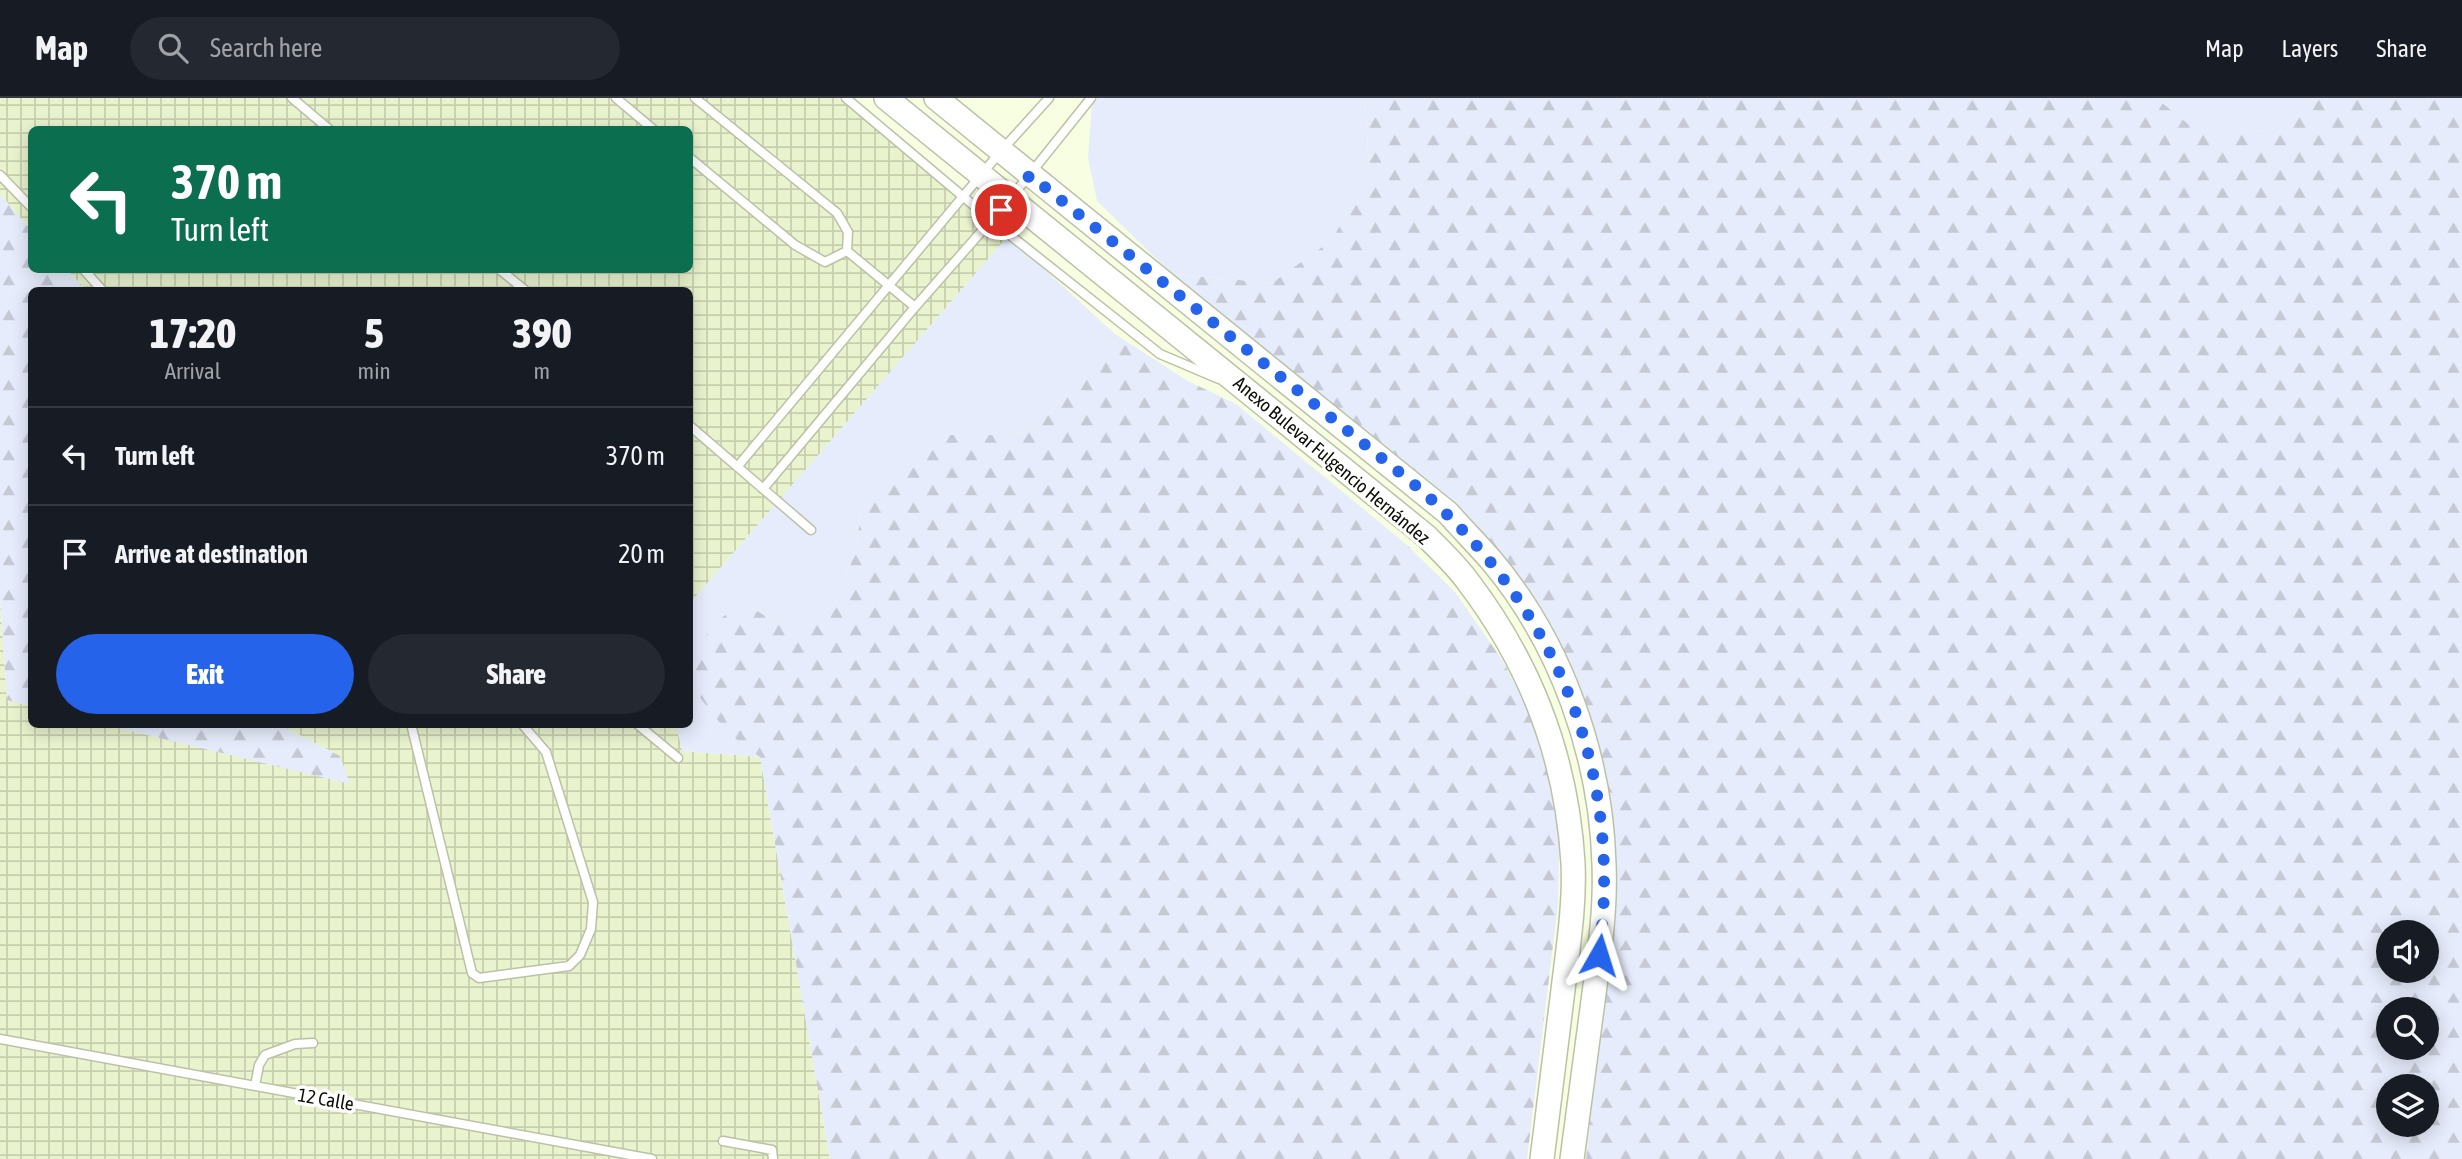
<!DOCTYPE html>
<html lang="en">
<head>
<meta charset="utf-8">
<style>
  body { margin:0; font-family:"Asap Condensed",sans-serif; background:#242831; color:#f1f3f6; height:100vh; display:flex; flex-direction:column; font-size:26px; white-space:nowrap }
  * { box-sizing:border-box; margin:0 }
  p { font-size:23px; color:#9ea1a6 }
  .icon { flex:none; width:38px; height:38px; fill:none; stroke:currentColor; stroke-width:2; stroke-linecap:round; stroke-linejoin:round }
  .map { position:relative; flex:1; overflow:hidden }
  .side { position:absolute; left:28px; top:189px; width:665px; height:441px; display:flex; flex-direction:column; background:#171b24; border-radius:10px; box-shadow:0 4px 18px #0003 }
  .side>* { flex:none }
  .top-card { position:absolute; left:28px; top:28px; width:665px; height:147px; border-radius:10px; box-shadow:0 4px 18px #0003; background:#0b6e4f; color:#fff; overflow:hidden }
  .buttons { position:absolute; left:2376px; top:822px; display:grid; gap:14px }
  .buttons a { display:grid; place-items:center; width:63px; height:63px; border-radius:50%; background:#171b24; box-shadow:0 4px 18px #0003; font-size:35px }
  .pin { position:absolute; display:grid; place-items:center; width:60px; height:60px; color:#fff; margin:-30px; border:4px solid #fff; border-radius:50%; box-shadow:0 2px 7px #0007 }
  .me { position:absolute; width:77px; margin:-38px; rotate:6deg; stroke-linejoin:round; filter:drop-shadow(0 0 5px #0008) }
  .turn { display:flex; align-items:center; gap:24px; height:147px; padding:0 28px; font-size:32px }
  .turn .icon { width:91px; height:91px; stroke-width:2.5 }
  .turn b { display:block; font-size:49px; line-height:60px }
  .eta { display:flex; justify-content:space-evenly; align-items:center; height:119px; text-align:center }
  .eta b { font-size:42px; font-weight:800; line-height:49px }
  .cta { display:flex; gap:14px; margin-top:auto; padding:14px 28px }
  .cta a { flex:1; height:80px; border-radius:42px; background:#2563eb; color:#fff; font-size:28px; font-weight:800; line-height:80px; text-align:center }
  .cta a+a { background:#242831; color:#f1f3f6 }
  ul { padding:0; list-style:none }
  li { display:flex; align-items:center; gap:21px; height:98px; padding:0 28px; border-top:2px solid #363941 }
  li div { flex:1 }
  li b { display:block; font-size:26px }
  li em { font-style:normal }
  header { display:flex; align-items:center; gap:42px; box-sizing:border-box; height:98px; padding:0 35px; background:#171b24; border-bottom:2px solid #363941 }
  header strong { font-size:33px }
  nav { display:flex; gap:38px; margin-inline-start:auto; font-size:24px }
  .search { width:490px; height:63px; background:#242831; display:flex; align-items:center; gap:18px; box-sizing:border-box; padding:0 24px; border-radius:38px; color:#9ea1a6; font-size:26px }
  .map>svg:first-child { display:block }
  .industrial { fill:url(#industrial-grid) }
  .green { fill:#e7ecfc }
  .forest { fill:url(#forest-firs); fill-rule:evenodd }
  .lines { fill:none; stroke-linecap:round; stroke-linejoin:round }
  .service-casing { stroke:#bac2a6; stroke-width:11 }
  .secondary-casing { stroke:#bac2a6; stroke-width:26 }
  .service { stroke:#fff; stroke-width:8 }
  .secondary { stroke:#fff; stroke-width:23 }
  .route { stroke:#2563eb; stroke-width:12; stroke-dasharray:0 21.6 }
  .labels { text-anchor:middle; stroke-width:7; stroke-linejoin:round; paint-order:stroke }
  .street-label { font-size:19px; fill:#0c0f06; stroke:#fff }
</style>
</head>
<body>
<header>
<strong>Map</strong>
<div class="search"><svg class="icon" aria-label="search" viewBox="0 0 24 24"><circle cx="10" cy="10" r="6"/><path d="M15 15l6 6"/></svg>Search here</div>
<nav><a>Map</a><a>Layers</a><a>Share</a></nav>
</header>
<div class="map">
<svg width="2462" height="1061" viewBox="0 0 2462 1061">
  <defs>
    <pattern id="industrial-grid" width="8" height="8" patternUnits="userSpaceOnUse" patternTransform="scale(1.75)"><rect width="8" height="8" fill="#e9f3ce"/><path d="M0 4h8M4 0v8" fill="none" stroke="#c7cfaf"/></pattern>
    <pattern id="forest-firs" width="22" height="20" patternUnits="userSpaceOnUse" patternTransform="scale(1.75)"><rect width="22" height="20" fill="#e7ecfc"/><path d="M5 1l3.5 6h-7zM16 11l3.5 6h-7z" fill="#c5c9d6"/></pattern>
  </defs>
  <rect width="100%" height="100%" fill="#f7fee1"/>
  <!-- industrial -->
  <path class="industrial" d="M 0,0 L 838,0 L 1008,138 L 690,505 L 690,192 L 86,192 L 67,172 L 690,172 L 690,32 L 32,32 L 31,132 L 0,96 Z
    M 0,500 L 7,602 L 31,608 L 32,626 L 106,627 L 340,658 L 280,627 L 676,627 L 683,653 L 760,659 L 830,1061 L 0,1061 Z"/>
  <!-- green -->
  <path class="green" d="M 1095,0 L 1365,0 L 1369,72 L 1332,142 L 1272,185 L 1172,176 L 1097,103 L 1088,60 L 1092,5 Z
    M 2156,0 L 2315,0 L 2271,33 L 2193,31 Z
    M 1008,138 L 1115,236 L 1035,333 L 1004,337 L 862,408 L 855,456 L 833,507 L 805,530 L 770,521 L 743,504 L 760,659 L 682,653 L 676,627 L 690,626 L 690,505 Z"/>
  <!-- forest -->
  <path class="forest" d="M 1365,0 L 2156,0 L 2193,30 L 2270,33 L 2315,0 L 2462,0 L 2462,1061 L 1586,1061 L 1614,809 L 1593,635 L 1552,528 L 1464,418 L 1172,176 L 1272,185 L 1332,142 L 1369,72 ZM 2389,835 L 2427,835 L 2427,873 L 2389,873 ZM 2389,912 L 2427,912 L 2427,950 L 2389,950 ZM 2389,989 L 2427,989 L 2427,1027 L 2389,1027 Z
    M 0,96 L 31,132 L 32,172 L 67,172 L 86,192 L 32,192 L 31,608 L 7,602 L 0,500 Z
    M 1115,236 L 1188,283 L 1236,306 L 1407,447 L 1455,494 L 1503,563 L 1540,635 L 1560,719 L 1558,806 L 1527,1061 L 830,1061 L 760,659 L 728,635 L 690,587 L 695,552 L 716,524 L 743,504 L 770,521 L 805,530 L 833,507 L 855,456 L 862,408 L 907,360 L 950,337 L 1004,337 L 1035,333 Z
    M 106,627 L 280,627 L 340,658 L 350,686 Z"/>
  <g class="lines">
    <!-- service casing -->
    <g class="service-casing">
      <path id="service" d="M 292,0 L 330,32
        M 616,0 L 654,32
        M 695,0 L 837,115 L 848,134 L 847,153 L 915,209
        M 846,0 L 991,122 L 1160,256 L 1219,281
        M 690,60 L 795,147 L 825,164 L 847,153
        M 0,77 L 32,110
        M 84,172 L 102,192
        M 500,172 L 525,192
        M 690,328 L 811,432
        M 738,368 L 1001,53 L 1049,0
        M 763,391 L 915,209 L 1010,101 L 1091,0
        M 411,626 L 472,875 L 479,880 L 569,868 L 580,857 L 591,831 L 593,804 L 546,654 L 522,626
        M 637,626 L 678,660
        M 0,941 L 652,1061
        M 255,988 L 259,967 L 265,957 L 295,946 L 313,945
        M 723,1043 L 772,1052 L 773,1061"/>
    </g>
    <!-- secondary casing -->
    <g class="secondary-casing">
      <path id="secondary" d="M 886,0 L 1426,438 C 1441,453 1457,468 1469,485 C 1531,567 1567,662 1573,765 C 1575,807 1568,850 1563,892 C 1556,948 1549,1005 1542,1061
        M 936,0 L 1448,415 C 1462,431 1477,446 1491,462 C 1561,545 1601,658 1604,766 C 1606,812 1599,857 1593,903 C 1586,956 1579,1008 1572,1061"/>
    </g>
    <!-- service -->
    <use href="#service" class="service"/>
    <!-- secondary -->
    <use href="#secondary" class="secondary"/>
  </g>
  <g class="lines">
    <!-- route -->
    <path class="route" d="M 1001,112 L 1030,77 L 1415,387 C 1556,508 1624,671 1599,857"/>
  </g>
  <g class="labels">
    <!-- street labels -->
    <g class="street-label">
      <text transform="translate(1332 362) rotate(40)" y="7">Anexo Bulevar Fulgencio Hernández</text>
      <text transform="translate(326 1001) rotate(10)" y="7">12 Calle</text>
    </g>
  </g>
</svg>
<div class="buttons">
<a><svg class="icon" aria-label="sound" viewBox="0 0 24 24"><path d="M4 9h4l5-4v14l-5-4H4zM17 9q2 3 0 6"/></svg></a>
<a><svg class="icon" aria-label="search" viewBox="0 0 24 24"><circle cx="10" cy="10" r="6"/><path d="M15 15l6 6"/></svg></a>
<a><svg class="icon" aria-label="layers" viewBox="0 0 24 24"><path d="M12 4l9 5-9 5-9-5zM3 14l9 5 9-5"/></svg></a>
</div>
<div class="pin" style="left:1001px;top:112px;background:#d93025"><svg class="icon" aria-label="arrive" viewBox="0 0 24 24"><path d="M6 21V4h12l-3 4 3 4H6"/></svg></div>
<svg class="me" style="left:1599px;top:857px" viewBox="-20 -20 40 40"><path d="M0-17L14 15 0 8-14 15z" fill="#2563eb" stroke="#fff" stroke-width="4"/></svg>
<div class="top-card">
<div class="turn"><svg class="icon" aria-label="left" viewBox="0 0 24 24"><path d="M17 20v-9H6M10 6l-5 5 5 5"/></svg><div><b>370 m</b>Turn left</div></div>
</div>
<section class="side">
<div class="eta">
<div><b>17:20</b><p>Arrival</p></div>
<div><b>5</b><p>min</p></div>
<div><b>390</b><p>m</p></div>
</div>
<ul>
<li><svg class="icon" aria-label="left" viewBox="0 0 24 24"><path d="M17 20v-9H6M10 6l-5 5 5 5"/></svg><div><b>Turn left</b></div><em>370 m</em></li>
<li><svg class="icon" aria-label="arrive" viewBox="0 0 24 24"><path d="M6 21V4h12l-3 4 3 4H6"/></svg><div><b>Arrive at destination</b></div><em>20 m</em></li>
</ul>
<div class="cta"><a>Exit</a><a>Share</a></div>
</section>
</div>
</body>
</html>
